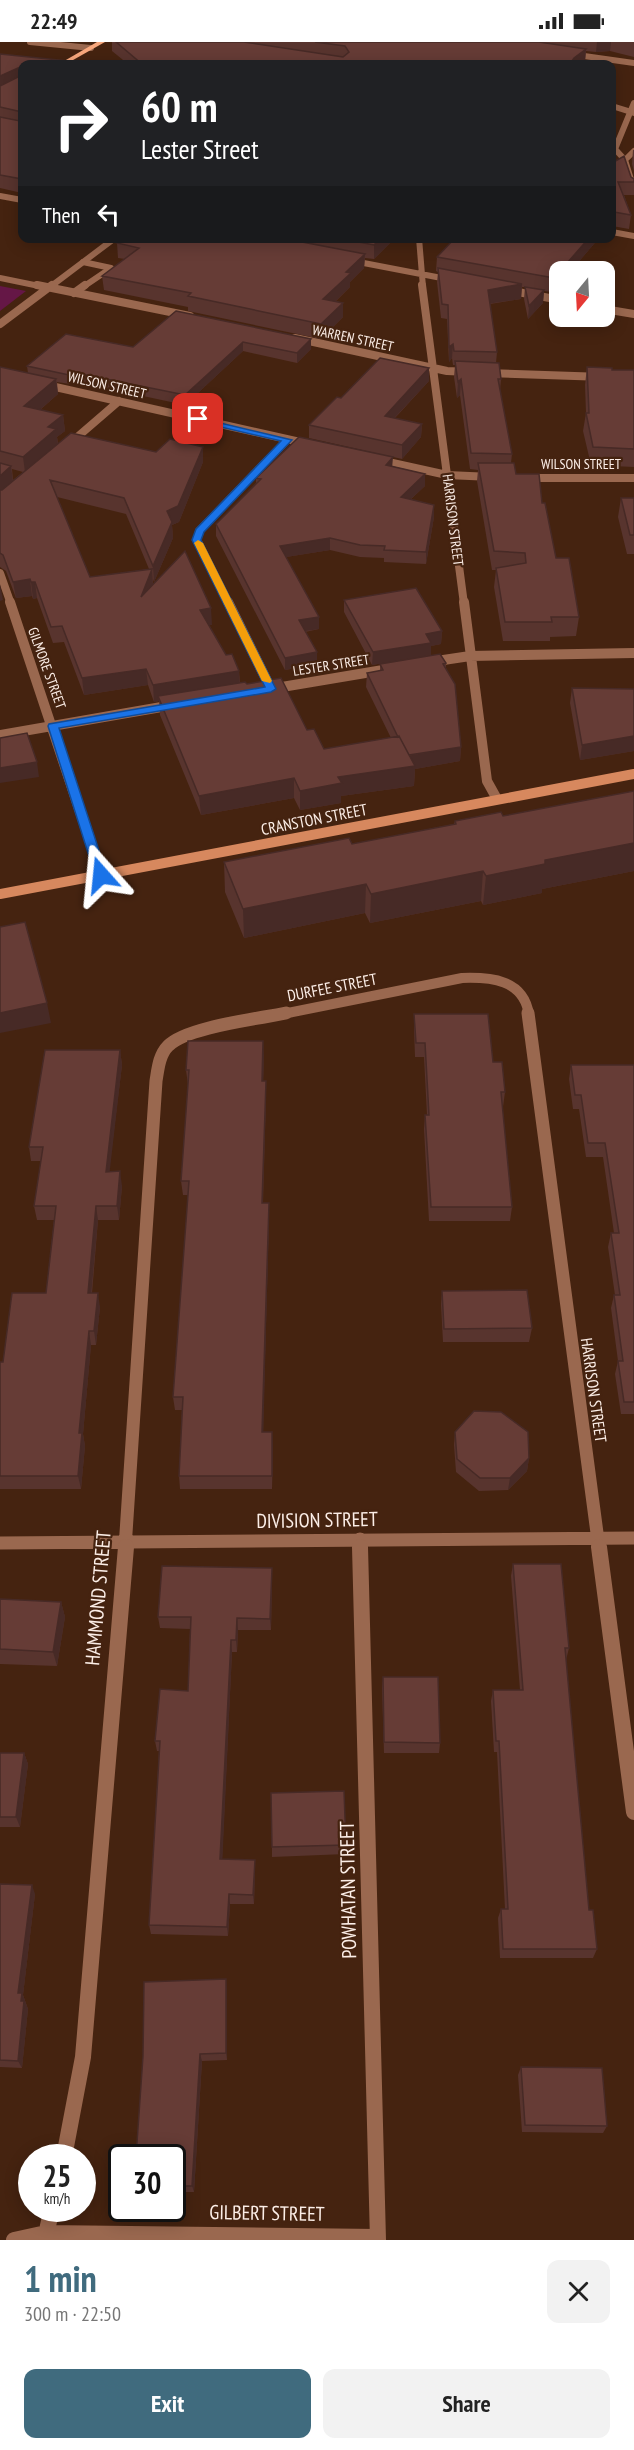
<!DOCTYPE html>
<html lang="en">
<head>
<meta charset="utf-8">
<style>
  body { margin:0; font-family:"PT Sans Narrow",sans-serif; background:#f2f2f2; color:#222; height:100vh; display:flex; flex-direction:column; font-size:22px; white-space:nowrap }
  * { box-sizing:border-box; margin:0 }
  p { font-size:20px; color:#767676 }
  .icon { flex:none; width:33px; height:33px; fill:none; stroke:currentColor; stroke-width:2; stroke-linecap:round; stroke-linejoin:round }
  .map { position:relative; height:2198px; overflow:hidden }
  .panel { display:flex; flex-direction:column; background:#fff; flex:1 }
  .panel>* { flex:none }
  .banner { position:absolute; left:18px; top:18px; width:598px; height:183px; border-radius:12px; box-shadow:0 3px 15px #0003; background:#202124; color:#fff; overflow:hidden }
  .needle { width:39px; rotate:198deg }
  .buttons { position:absolute; left:549px; top:219px; display:grid; gap:12px }
  .buttons a { display:grid; place-items:center; width:66px; height:66px; border-radius:12px; background:#fff; box-shadow:0 3px 15px #0003; font-size:30px }
  .speed { position:absolute; left:18px; top:2102px; display:flex; gap:12px; font-size:30px; font-weight:700; text-align:center }
  .speed>* { display:grid; place-content:center; width:78px; height:78px; border-radius:50%; background:#fff; box-shadow:0 3px 15px #0003; line-height:1 }
  .speed small { font-size:15px; font-weight:400 }
  .speed .limit { border:3px solid #111; border-radius:9px; background:#fff; color:#111 }
  .pin { position:absolute; display:grid; place-items:center; width:51px; height:51px; color:#fff; margin:-26px; border-radius:12px; box-shadow:0 3px 9px #0006 }
  .me { position:absolute; width:66px; margin:-33px; rotate:342deg; stroke-linejoin:round; filter:drop-shadow(0 0 4px #0008) }
  .turn { display:flex; align-items:center; gap:21px; height:126px; padding:0 24px; font-size:27px }
  .turn .icon { width:78px; height:78px; stroke-width:2.5 }
  .turn b { display:block; font-size:42px; line-height:51px }
  .then { display:flex; align-items:center; height:57px; padding:0 24px; background:#0003; gap:12px; font-size:22px }
  .round { display:grid; place-items:center; flex:none; width:63px; height:63px; border-radius:12px; background:#f2f2f2 }
  .summary { display:flex; align-items:center; justify-content:space-between; height:102px; padding:0 24px }
  h1 { font-size:36px; font-weight:700; line-height:45px; color:#406b7e }
  .button { display:flex; gap:12px; margin-top:auto; padding:12px 24px }
  .button a { flex:1; height:69px; border-radius:12px; background:#406b7e; color:#fff; font-size:24px; font-weight:700; line-height:69px; text-align:center }
  .button a+a { background:#f2f2f2; color:#222 }
  .status { display:flex; justify-content:space-between; align-items:center; height:42px; padding:0 30px; background:#fff; direction:ltr }
  .status svg { height:16px; fill:currentColor }
  .map>svg:first-child { display:block }
  .green { fill:#651746 }
  .lines { fill:none; stroke-linecap:round; stroke-linejoin:round }
  .service-far1 { stroke:#9a684f; stroke-width:6 }
  .service { stroke:#9a684f; stroke-width:8 }
  .minor-far4 { stroke:#9a684f; stroke-width:6 }
  .minor-far3 { stroke:#9a684f; stroke-width:8 }
  .minor-far2 { stroke:#9a684f; stroke-width:10 }
  .minor-far1 { stroke:#9a684f; stroke-width:13 }
  .minor { stroke:#9a684f; stroke-width:16 }
  .tertiary { stroke:#9a684f; stroke-width:6 }
  .secondary { stroke:#d7885e; stroke-width:10 }
  .primary { fill:#f9a87d; fill-rule:evenodd }
  .wall { fill:#58342e; fill-rule:evenodd }
  .shaded-wall { fill:#472a26 }
  .building { fill:#663c36; stroke:#472a26; stroke-width:1.5 }
  .route { fill:#1a73e8; stroke:#114b97; stroke-width:1.5 }
  .slow { fill:#f59e0b }
  .labels { text-anchor:middle; stroke-width:4.5; stroke-linejoin:round; paint-order:stroke }
  .far-street-label { font-size:14px; fill:#fceee7; stroke:#452310 }
  .street-label { font-size:16px; fill:#fceee7; stroke:#452310 }
  .near-street-label { font-size:20px; fill:#fceee7; stroke:#452310 }
</style>
</head>
<body>
<div class="status"><b>22:49</b><svg viewBox="0 0 49 12"><path d="M0 12V9h3v3zM5 12V6h3v6zM10 12V3h3v9zM15 12V0h3v12zM26 1h20v11H26zM47 4h2v5h-2z"/></svg></div>
<div class="map">
<svg width="634" height="2198" viewBox="0 0 634 2198">
  <rect width="100%" height="100%" fill="#452310"/>
  <!-- green -->
  <path class="green" d="M 0,244 L 26,249 L 0,269 Z"/>
  <g class="lines">
    <!-- service-far1 -->
    <path class="service-far1" d="M 83,220 L 111,226 L 83,245"/>
    <!-- service -->
    <path class="service" d="M 74,251 L 85,243"/>
    <!-- minor-far4 -->
    <path class="minor-far4" d="M 30,0 L 91,6
      M 570,12 L 634,21
      M 612,64 L 634,71
      M 0,154 L 22,158
      M 612,190 L 634,194
      M 419,196 L 423,245
      M 348,218 L 452,238
      M 0,236 L 44,245
      M 50,245 L 115,196"/>
    <!-- minor-far3 -->
    <path class="minor-far3" d="M 37,243 L 190,274
      M 422,243 L 464,562
      M 507,248 L 560,258
      M 604,267 L 634,272
      M 0,282 L 52,243
      M 295,296 L 447,329 L 469,330
      M 486,331 L 634,336
      M 42,342 L 309,402
      M 68,403 L 119,359
      M 379,418 L 447,433 L 492,435
      M 524,436 L 634,436
      M 0,531 L 11,562
      M 229,562 L 197,498 L 199,489 L 287,398"/>
    <!-- minor-far2 -->
    <path class="minor-far2" d="M 10,560 L 101,833
      M 228,560 L 271,647
      M 464,560 L 487,739 L 497,757
      M 430,620 L 470,614 L 634,611
      M 270,647 L 395,626
      M 0,693 L 173,663
      M 278,973 L 462,936 C 490,935 524,937 529,973"/>
    <!-- minor-far1 -->
    <path class="minor-far1" d="M 528,971 L 599,1506
      M 360,1497 L 360,1506
      M 0,1501 L 634,1496
      M 125,1506 L 156,1039 C 158,1027 159,1013 168,1004 C 186,985 258,977 286,971"/>
    <!-- minor -->
    <path class="minor" d="M 360,1505 L 378,2198
      M 599,1505 L 634,1770
      M 64,2115 L 83,2015 L 126,1505
      M 45,2197 L 52,2166
      M 14,2198 L 46,2191 L 377,2195"/>
    <!-- tertiary -->
    <path class="tertiary" d="M 634,109 L 625,118 L 634,147
      M 625,118 L 615,107 L 634,61"/>
    <!-- secondary -->
    <path class="secondary" d="M 0,852 L 634,732"/>
    <!-- primary -->
    <path class="primary" d="M 97,0 L 105,0 L 66,22 L 59,22 Z"/>
  </g>
  <!-- wall -->
  <path class="wall" d="M 112,0 L 634,0 L 634,15 L 610,9 L 596,10 L 586,9 L 585,19 L 580,22 L 128,22 L 112,9 Z
    M 0,12 L 22,22 L 22,151 L 0,146 Z
    M 633,108 L 634,108 L 634,129 L 632,122 Z
    M 612,121 L 631,135 L 634,137 L 634,153 L 624,153 L 631,173 L 629,187 L 612,184 Z
    M 121,196 L 395,196 L 374,217 L 365,216 L 364,226 L 350,240 L 350,245 L 336,259 L 343,261 L 343,275 L 321,297 L 188,269 L 188,265 L 104,248 L 102,234 L 125,217 L 118,216 L 117,201 L 121,198 Z
    M 455,196 L 599,196 L 570,230 L 560,230 L 552,250 L 544,249 L 543,261 L 528,277 L 524,257 L 525,245 L 522,245 L 521,257 L 490,262 L 497,310 L 496,321 L 501,337 L 500,349 L 512,412 L 511,421 L 516,432 L 542,461 L 556,516 L 579,575 L 576,594 L 550,595 L 550,599 L 503,599 L 494,545 L 496,528 L 492,528 L 477,439 L 478,428 L 470,427 L 460,353 L 457,356 L 454,335 L 455,323 L 453,323 L 452,316 L 449,320 L 447,277 L 441,276 L 437,240 L 438,230 L 436,229 L 437,215 Z
    M 176,269 L 311,307 L 297,321 L 243,309 L 185,363 L 73,339 L 70,342 L 57,340 L 58,352 L 40,368 L 63,373 L 65,389 L 57,395 L 58,401 L 156,410 L 203,420 L 179,480 L 172,483 L 173,496 L 154,540 L 153,537 L 153,542 L 212,583 L 208,583 L 226,613 L 239,629 L 240,640 L 247,642 L 307,688 L 324,707 L 391,696 L 366,645 L 367,631 L 380,629 L 380,622 L 446,621 L 446,627 L 461,705 L 460,719 L 415,727 L 414,744 L 341,754 L 341,761 L 300,768 L 294,756 L 201,773 L 160,673 L 159,659 L 154,660 L 148,643 L 84,653 L 64,600 L 53,601 L 37,556 L 33,557 L 32,554 L 16,556 L 6,529 L 0,525 L 0,326 L 28,331 L 27,324 L 133,305 ZM 12,427 L 23,430 L 13,438 ZM 57,455 L 126,472 L 149,527 L 90,535 Z
    M 587,325 L 612,328 L 634,328 L 634,425 L 591,423 L 583,389 L 586,371 L 585,343 Z
    M 429,339 L 395,376 L 422,382 L 421,395 L 402,417 L 309,396 L 309,383 L 341,356 Z
    M 392,424 L 425,432 L 425,444 L 410,458 L 434,475 L 426,522 L 384,520 L 384,516 L 360,515 L 330,508 L 286,515 L 319,575 L 319,587 L 305,590 L 317,622 L 285,628 L 216,494 L 216,482 L 256,441 L 256,436 Z
    M 621,456 L 634,456 L 634,512 L 627,512 L 618,475 Z
    M 344,558 L 442,589 L 441,602 L 431,604 L 431,613 L 372,623 L 344,570 Z
    M 572,646 L 634,647 L 634,709 L 580,718 L 570,661 Z
    M 634,749 L 634,829 L 542,847 L 542,851 L 483,863 L 481,859 L 370,881 L 365,871 L 244,896 L 225,850 L 224,820 L 352,802 L 454,782 L 455,779 L 503,774 Z
    M 414,972 L 493,1020 L 505,1050 L 503,1065 L 502,1065 L 512,1165 L 510,1179 L 429,1179 L 424,1087 L 425,1073 L 427,1073 L 424,1015 L 415,1015 L 414,987 Z
    M 120,1008 L 122,1023 L 109,1129 L 122,1144 L 119,1178 L 98,1178 L 92,1251 L 100,1265 L 96,1303 L 91,1303 L 83,1392 L 85,1404 L 81,1447 L 0,1447 L 0,1320 L 3,1320 L 46,1251 L 54,1178 L 37,1178 L 34,1164 L 41,1119 L 31,1119 L 29,1105 Z
    M 264,1013 L 263,1039 L 266,1054 L 263,1161 L 269,1161 L 269,1175 L 263,1390 L 273,1403 L 272,1447 L 180,1447 L 179,1434 L 182,1368 L 175,1368 L 173,1355 L 188,1153 L 183,1153 L 181,1139 L 188,1043 L 186,1028 Z
    M 571,1023 L 634,1023 L 634,1372 L 621,1372 L 615,1332 L 618,1319 L 611,1266 L 614,1253 L 615,1253 L 608,1205 L 611,1191 L 614,1191 L 603,1115 L 586,1115 L 579,1067 L 573,1067 L 569,1037 Z
    M 442,1249 L 532,1286 L 529,1300 L 443,1300 L 441,1262 Z
    M 455,1390 L 529,1416 L 527,1429 L 508,1448 L 479,1449 L 456,1430 L 454,1403 Z
    M 513,1522 L 569,1606 L 566,1618 L 589,1868 L 597,1907 L 593,1916 L 500,1916 L 498,1876 L 501,1867 L 505,1867 L 497,1710 L 494,1710 L 491,1659 L 493,1648 L 520,1648 L 511,1534 Z
    M 272,1538 L 271,1588 L 238,1588 L 237,1610 L 232,1610 L 222,1817 L 255,1818 L 255,1827 L 254,1862 L 230,1862 L 228,1894 L 151,1892 L 149,1883 L 159,1709 L 157,1709 L 155,1699 L 188,1649 L 190,1587 L 160,1586 L 158,1575 Z
    M 0,1557 L 61,1560 L 65,1575 L 57,1624 L 0,1622 Z
    M 383,1635 L 440,1701 L 439,1711 L 384,1711 L 382,1646 Z
    M 0,1711 L 24,1711 L 28,1722 L 20,1785 L 0,1785 Z
    M 346,1803 L 346,1812 L 272,1815 L 272,1805 Z
    M 0,1842 L 35,1852 L 23,1953 L 28,1967 L 22,2026 L 0,2025 Z
    M 227,1946 L 227,2018 L 202,2019 L 194,2150 L 172,2150 L 172,2115 L 136,2115 Z
    M 521,2025 L 607,2084 L 603,2091 L 522,2090 L 518,2033 Z"/>
  <!-- shaded-wall -->
  <path class="shaded-wall" d="M 597,0 L 611,0 L 610,9 L 596,10 Z
    M 586,7 L 585,19 L 580,22 L 570,22 L 574,16 Z
    M 20,25 L 21,38 L 0,48 L 0,34 Z
    M 614,170 L 612,184 L 612,171 Z
    M 381,196 L 395,196 L 374,217 L 374,203 Z
    M 589,196 L 599,196 L 570,230 L 560,230 L 560,242 L 552,250 L 554,236 Z
    M 365,212 L 364,226 L 350,240 L 350,245 L 323,271 L 323,257 L 346,230 Z
    M 522,242 L 521,257 L 487,262 L 488,248 Z
    M 544,248 L 543,261 L 528,277 L 529,264 Z
    M 343,261 L 343,275 L 321,297 L 321,282 Z
    M 311,297 L 311,307 L 297,321 L 297,311 Z
    M 243,300 L 243,309 L 185,363 L 185,353 Z
    M 453,302 L 452,316 L 449,320 L 449,305 Z
    M 429,326 L 429,339 L 384,387 L 385,374 Z
    M 72,330 L 73,339 L 70,342 L 69,333 Z
    M 56,337 L 58,352 L 26,380 L 24,364 Z
    M 461,337 L 460,353 L 457,356 L 458,340 Z
    M 63,373 L 65,389 L 57,395 L 58,403 L 25,430 L 23,415 L 48,385 Z
    M 422,382 L 421,395 L 402,417 L 402,403 Z
    M 203,405 L 203,420 L 179,480 L 172,483 L 173,496 L 154,540 L 153,524 L 167,469 Z
    M 393,415 L 392,427 L 386,423 Z
    M 11,424 L 13,440 L 0,452 L 0,434 Z
    M 425,432 L 425,444 L 400,467 L 401,455 Z
    M 434,463 L 434,475 L 426,522 L 426,510 Z
    M 330,496 L 330,508 L 280,516 L 280,504 Z
    M 152,527 L 153,543 L 141,555 Z
    M 30,537 L 32,554 L 16,556 L 13,540 Z
    M 31,540 L 35,540 L 37,556 L 33,557 Z
    M 0,542 L 3,558 L 0,559 Z
    M 211,566 L 212,583 L 201,584 L 200,568 Z
    M 319,575 L 319,587 L 299,590 L 299,578 Z
    M 442,589 L 441,602 L 431,604 L 431,613 L 372,623 L 373,610 L 426,592 Z
    M 317,610 L 317,622 L 285,628 L 285,616 Z
    M 146,627 L 148,643 L 84,653 L 82,636 Z
    M 239,629 L 240,645 L 158,654 L 159,659 L 154,660 L 153,643 Z
    M 634,694 L 634,709 L 580,718 L 582,703 Z
    M 461,705 L 460,719 L 415,727 L 414,744 L 341,754 L 341,761 L 300,768 L 300,749 L 338,735 L 407,714 Z
    M 37,720 L 39,735 L 0,741 L 0,726 Z
    M 294,736 L 294,756 L 201,773 L 199,754 Z
    M 634,801 L 634,829 L 542,847 L 542,851 L 483,863 L 486,834 L 545,818 Z
    M 483,829 L 481,859 L 370,881 L 371,852 Z
    M 366,842 L 365,871 L 244,896 L 243,867 Z
    M 47,961 L 51,981 L 0,991 L 0,971 Z
    M 263,999 L 264,1013 L 263,1053 L 262,1039 Z
    M 120,1008 L 122,1023 L 108,1144 L 106,1130 Z
    M 266,1039 L 266,1054 L 262,1175 L 262,1161 Z
    M 120,1129 L 122,1144 L 119,1178 L 117,1164 Z
    M 269,1161 L 269,1175 L 263,1403 L 262,1390 Z
    M 96,1164 L 98,1178 L 90,1265 L 88,1251 Z
    M 98,1251 L 100,1265 L 96,1303 L 94,1289 Z
    M 89,1289 L 91,1303 L 83,1392 L 85,1404 L 81,1447 L 78,1434 L 79,1391 Z
    M 272,1390 L 273,1403 L 272,1447 Z
    M 529,1416 L 527,1429 L 508,1448 L 510,1436 Z
    M 272,1526 L 272,1538 L 271,1588 L 270,1577 Z
    M 61,1560 L 65,1575 L 57,1624 L 53,1610 Z
    M 237,1576 L 238,1588 L 237,1610 L 236,1598 Z
    M 231,1598 L 232,1610 L 222,1827 L 220,1817 Z
    M 24,1711 L 28,1722 L 20,1785 L 16,1775 Z
    M 255,1818 L 255,1827 L 254,1862 L 253,1853 Z
    M 32,1843 L 35,1852 L 23,1953 L 28,1967 L 22,2026 L 18,2019 L 18,1951 Z
    M 229,1852 L 230,1862 L 228,1894 L 227,1885 Z
    M 226,1937 L 227,1946 L 227,2018 L 226,2011 Z
    M 200,2012 L 202,2019 L 194,2150 L 192,2144 Z"/>
  <!-- building -->
  <path class="building" d="M 116,0 L 244,0 L 343,15 L 349,10 L 345,4 L 315,0 L 539,0 L 586,7 L 574,16 L 570,22 L 142,22 Z
    M 0,12 L 98,22 L 22,22 L 22,70 L 0,65 L 0,44 L 22,33 L 22,26 L 20,25 L 0,34 Z
    M 0,75 L 20,79 L 22,77 L 22,137 L 0,133 Z
    M 624,114 L 631,135 L 634,137 L 634,140 L 618,140 L 631,173 L 614,170 L 612,171 L 612,121 Z
    M 124,196 L 281,196 L 365,212 L 346,230 L 351,231 L 323,257 L 343,261 L 321,282 L 188,254 L 191,251 L 102,234 L 139,206 L 117,201 Z
    M 338,196 L 381,196 L 374,203 Z
    M 455,196 L 589,196 L 554,236 L 437,215 Z
    M 438,226 L 522,242 L 488,248 L 497,310 L 454,309 L 453,302 L 449,305 L 448,263 L 442,262 Z
    M 525,245 L 544,248 L 529,264 Z
    M 176,269 L 311,297 L 297,311 L 243,300 L 185,353 L 72,330 L 69,333 L 27,324 L 66,292 L 133,305 Z
    M 380,316 L 429,326 L 385,374 L 422,382 L 402,403 L 309,383 L 337,355 L 341,356 Z
    M 455,319 L 499,321 L 501,337 L 498,337 L 512,412 L 471,411 L 461,337 L 458,340 Z
    M 0,325 L 56,337 L 24,364 L 63,373 L 48,385 L 56,387 L 23,415 L 0,409 Z
    M 587,325 L 612,326 L 612,328 L 634,328 L 634,407 L 593,405 L 586,371 L 589,371 Z
    M 71,391 L 156,410 L 170,397 L 203,405 L 178,464 L 167,469 L 172,480 L 153,524 L 124,456 L 50,438 L 90,535 L 152,527 L 141,555 L 185,509 L 211,566 L 200,568 L 226,613 L 232,612 L 239,629 L 153,643 L 146,627 L 82,636 L 62,584 L 51,585 L 35,540 L 31,540 L 30,537 L 13,540 L 3,513 L 0,511 L 0,448 L 2,448 Z
    M 299,395 L 393,415 L 386,423 L 425,432 L 401,455 L 434,463 L 426,510 L 384,508 L 385,504 L 360,503 L 330,496 L 280,504 L 319,575 L 299,578 L 317,610 L 285,616 L 216,482 L 261,437 L 256,436 Z
    M 0,421 L 11,424 L 0,434 Z
    M 478,421 L 514,421 L 516,432 L 539,432 L 542,461 L 545,461 L 556,516 L 569,516 L 579,575 L 551,575 L 552,580 L 505,580 L 496,526 L 526,521 L 525,511 L 494,509 Z
    M 621,456 L 634,456 L 634,493 L 630,493 Z
    M 416,546 L 442,589 L 426,592 L 431,601 L 373,610 L 344,558 Z
    M 440,612 L 446,621 L 443,622 L 455,642 L 461,705 L 409,713 L 399,694 L 398,695 L 367,631 L 383,628 L 380,622 Z
    M 281,636 L 307,688 L 314,687 L 324,707 L 399,694 L 415,724 L 338,735 L 342,741 L 300,749 L 294,736 L 199,754 L 158,654 L 245,640 L 247,642 Z
    M 572,646 L 634,647 L 634,694 L 582,703 Z
    M 27,691 L 37,720 L 0,726 L 0,696 Z
    M 634,749 L 634,801 L 545,818 L 545,822 L 486,834 L 483,829 L 371,852 L 366,842 L 243,867 L 224,820 L 349,796 L 352,802 L 456,782 L 455,779 L 501,770 L 503,774 Z
    M 25,880 L 47,961 L 0,971 L 0,885 Z
    M 414,972 L 488,972 L 493,1020 L 502,1020 L 505,1050 L 501,1050 L 512,1165 L 431,1165 L 425,1073 L 429,1073 L 425,1001 L 416,1001 Z
    M 188,999 L 263,999 L 262,1039 L 266,1039 L 262,1161 L 269,1161 L 262,1390 L 272,1390 L 272,1434 L 179,1434 L 183,1355 L 173,1355 L 189,1139 L 181,1139 L 189,1028 L 186,1028 Z
    M 45,1008 L 120,1008 L 106,1130 L 120,1129 L 117,1164 L 96,1164 L 88,1251 L 98,1251 L 94,1289 L 89,1289 L 79,1391 L 82,1391 L 78,1434 L 0,1434 L 0,1320 L 3,1320 L 12,1251 L 46,1251 L 56,1164 L 34,1164 L 43,1105 L 29,1105 Z
    M 571,1023 L 634,1023 L 634,1360 L 624,1360 L 618,1319 L 623,1319 L 614,1253 L 620,1253 L 611,1191 L 619,1191 L 605,1101 L 588,1101 L 581,1053 L 575,1053 Z
    M 527,1248 L 532,1286 L 444,1287 L 442,1249 Z
    M 474,1369 L 501,1370 L 528,1390 L 529,1416 L 510,1436 L 480,1436 L 457,1417 L 455,1390 Z
    M 513,1522 L 561,1522 L 569,1606 L 565,1606 L 589,1868 L 593,1868 L 597,1907 L 503,1907 L 501,1867 L 508,1867 L 499,1699 L 496,1699 L 493,1648 L 523,1648 Z
    M 162,1524 L 272,1526 L 270,1577 L 237,1576 L 236,1598 L 231,1598 L 220,1817 L 255,1818 L 253,1853 L 229,1852 L 227,1885 L 149,1883 L 160,1699 L 155,1699 L 160,1647 L 188,1649 L 191,1575 L 158,1575 Z
    M 0,1557 L 61,1560 L 53,1610 L 0,1607 Z
    M 383,1635 L 438,1635 L 440,1701 L 384,1700 Z
    M 0,1711 L 24,1711 L 16,1775 L 0,1775 Z
    M 344,1749 L 346,1803 L 272,1805 L 271,1751 Z
    M 0,1842 L 32,1843 L 18,1951 L 22,1951 L 21,1959 L 24,1959 L 18,2019 L 0,2018 Z
    M 226,1937 L 226,2011 L 200,2012 L 192,2144 L 172,2144 L 172,2115 L 136,2115 L 143,2014 L 144,1940 Z
    M 521,2025 L 602,2026 L 607,2084 L 525,2083 Z"/>
  <!-- route -->
  <path class="route" d="M 195,375 L 292,398 L 204,490 L 201,498 L 276,647 L 271,650 L 59,686 L 107,833 L 101,836 L 95,833 L 48,684 L 49,682 L 265,645 L 192,498 L 196,487 L 281,399 L 195,379 Z"/>
  <!-- slow -->
  <path class="slow" d="M 198,498 L 203,501 L 272,639 L 270,641 L 262,639 L 194,501 Z"/>
  <g class="labels">
    <!-- far-street labels -->
    <g class="far-street-label">
      <text transform="translate(353 296) rotate(12)" y="5">WARREN STREET</text>
      <text transform="translate(107 343) rotate(13)" y="5">WILSON STREET</text>
      <text x="581" y="427">WILSON STREET</text>
      <text transform="translate(453 478) rotate(83)" y="5">HARRISON STREET</text>
      <text transform="translate(331 623) rotate(-9)" y="5">LESTER STREET</text>
      <text transform="translate(47 626) rotate(70)" y="5">GILMORE STREET</text>
    </g>
    <!-- street labels -->
    <g class="street-label">
      <text transform="translate(314 777) rotate(-11)" y="6">CRANSTON STREET</text>
      <text transform="translate(332 945) rotate(-11)" y="6">DURFEE STREET</text>
      <text transform="translate(594 1348) rotate(82)" y="6">HARRISON STREET</text>
    </g>
    <!-- near-street labels -->
    <g class="near-street-label">
      <text transform="translate(317 1478) rotate(-1)" y="7">DIVISION STREET</text>
      <text transform="translate(98 1556) rotate(-85)" y="7">HAMMOND STREET</text>
      <text transform="translate(348 1848) rotate(-91)" y="7">POWHATAN STREET</text>
      <text transform="translate(267 2171) rotate(1)" y="7">GILBERT STREET</text>
    </g>
  </g>
</svg>
<div class="buttons">
<a><svg class="needle" viewBox="-14 -14 28 28"><path d="M0-13l5 13h-10z" fill="#e53935"/><path d="M0 13l5-13h-10z" fill="#767676"/></svg></a>
</div>
<div class="speed"><div>25<small>km/h</small></div><div class="limit">30</div></div>
<div class="pin" style="left:198px;top:377px;background:#d93025"><svg class="icon" aria-label="arrive" viewBox="0 0 24 24"><path d="M6 21V4h12l-3 4 3 4H6"/></svg></div>
<svg class="me" style="left:101px;top:833px" viewBox="-20 -20 40 40"><path d="M0-17L14 15 0 8-14 15z" fill="#1a73e8" stroke="#fff" stroke-width="4"/></svg>
<div class="banner">
<div class="turn"><svg class="icon" aria-label="right" viewBox="0 0 24 24"><path d="M7 20v-9h11M14 6l5 5-5 5"/></svg><div><b>60 m</b>Lester Street</div></div>
<div class="then">Then<svg class="icon" aria-label="left" viewBox="0 0 24 24"><path d="M17 20v-9H6M10 6l-5 5 5 5"/></svg></div>
</div>
</div>
<section class="panel">
<div class="summary"><div><h1>1 min</h1><p>300 m · 22:50</p></div><a class="round"><svg class="icon" aria-label="close" viewBox="0 0 24 24"><path d="M6 6l12 12M18 6L6 18"/></svg></a></div>
<div class="button"><a>Exit</a><a>Share</a></div>
</section>
</body>
</html>
